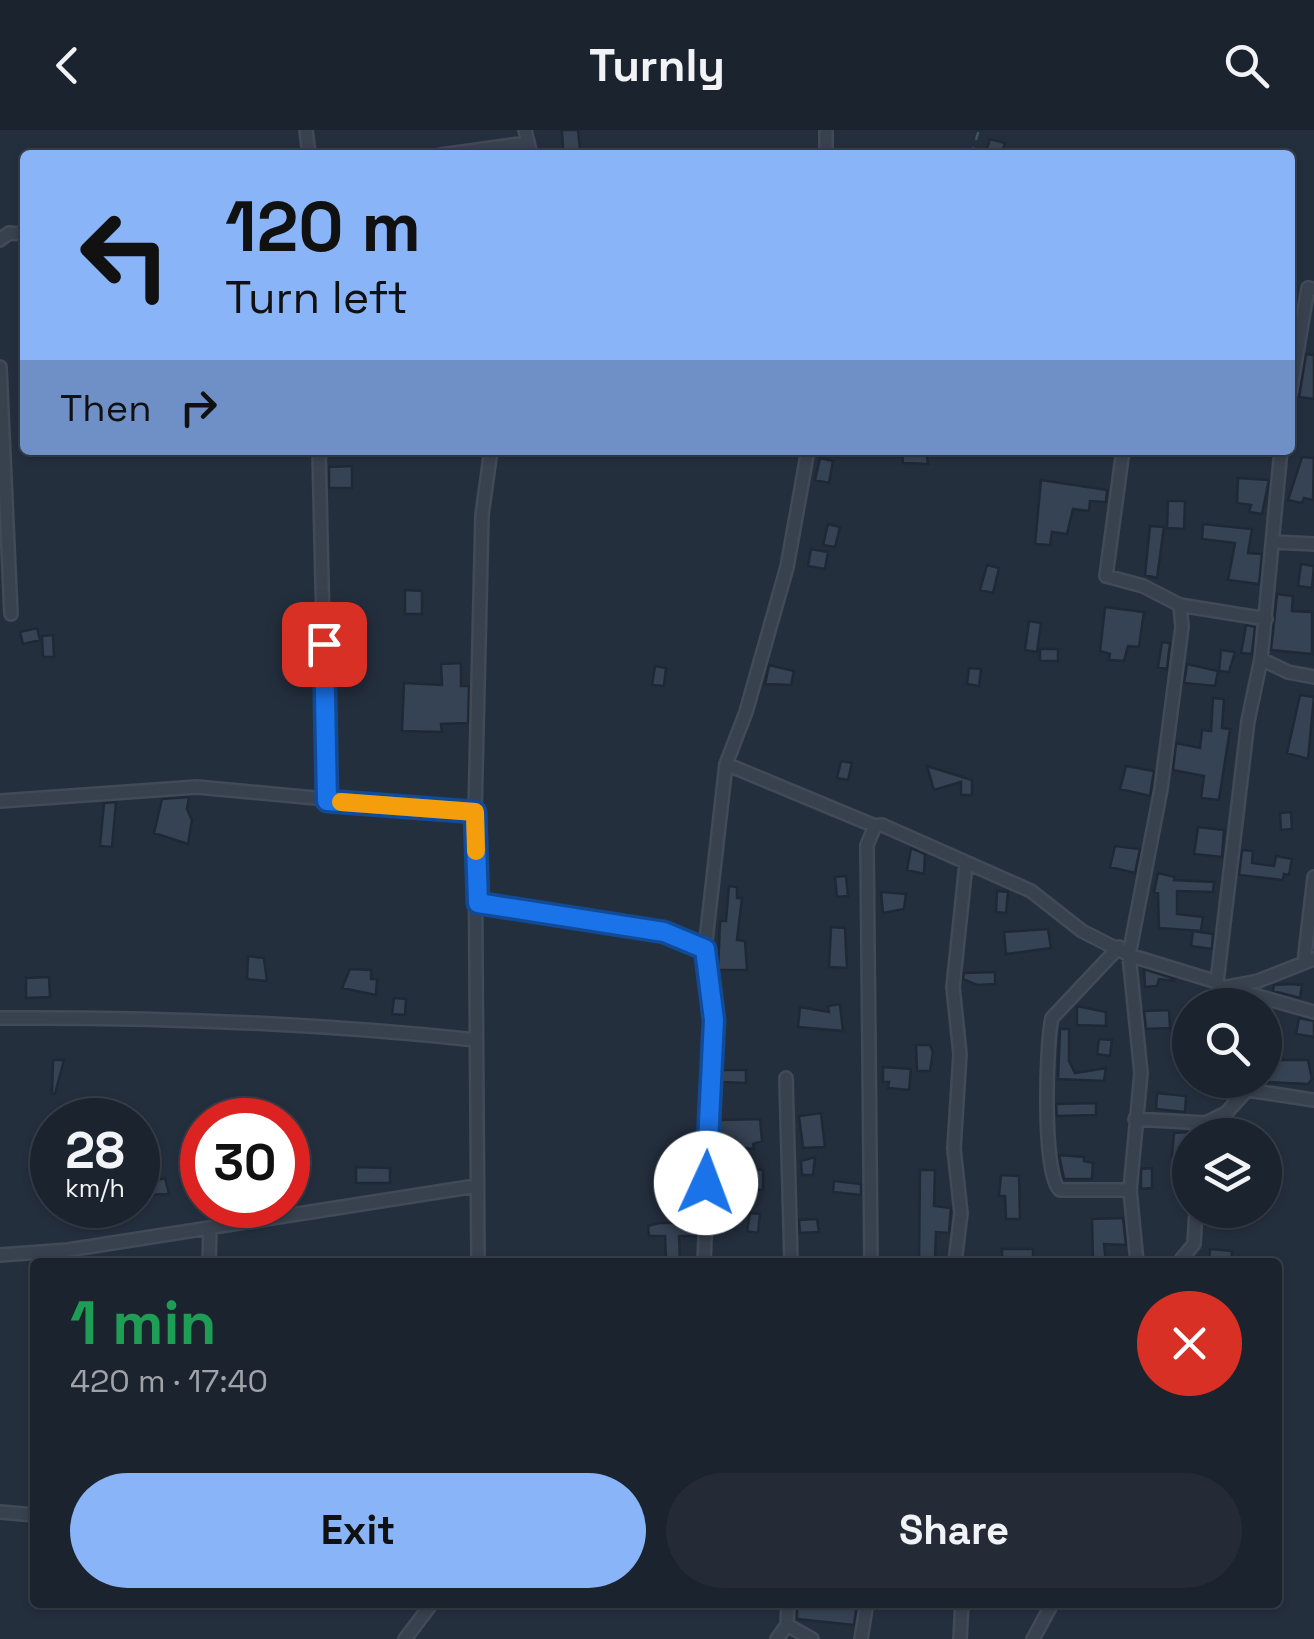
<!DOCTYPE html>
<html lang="en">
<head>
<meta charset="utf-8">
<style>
  body { margin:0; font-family:"Space Grotesk",sans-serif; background:#242b36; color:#f1f3f6; height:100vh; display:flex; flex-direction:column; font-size:38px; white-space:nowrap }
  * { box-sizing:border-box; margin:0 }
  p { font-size:32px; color:#a0a4aa }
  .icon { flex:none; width:55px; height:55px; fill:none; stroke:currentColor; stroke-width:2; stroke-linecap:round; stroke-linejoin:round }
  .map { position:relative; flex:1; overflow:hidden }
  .sheet { position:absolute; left:30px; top:1128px; width:1252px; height:350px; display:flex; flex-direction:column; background:#1b232e; border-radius:10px; box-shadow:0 2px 8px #0004,0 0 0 2px #39404a }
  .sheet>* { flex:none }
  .guide { position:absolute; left:20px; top:20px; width:1275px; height:305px; border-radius:10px; box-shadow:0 2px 8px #0004,0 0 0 2px #39404a; background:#8ab4f8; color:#111; overflow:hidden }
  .fabs { position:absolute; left:1172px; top:858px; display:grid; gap:20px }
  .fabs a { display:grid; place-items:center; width:110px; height:110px; border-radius:50%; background:#1b232e; box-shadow:0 2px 8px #0004,0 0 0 2px #39404a; font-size:50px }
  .speed { position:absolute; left:30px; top:968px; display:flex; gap:20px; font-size:50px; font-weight:700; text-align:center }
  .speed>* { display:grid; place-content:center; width:130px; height:130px; border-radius:50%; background:#1b232e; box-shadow:0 2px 8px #0004,0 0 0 2px #39404a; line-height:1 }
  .speed small { font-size:25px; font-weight:400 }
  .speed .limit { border:15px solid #d22; background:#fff; color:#111 }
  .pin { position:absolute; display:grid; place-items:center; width:85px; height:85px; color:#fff; margin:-42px; border-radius:20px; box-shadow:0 5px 15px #0006 }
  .me { position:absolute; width:110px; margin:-55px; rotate:2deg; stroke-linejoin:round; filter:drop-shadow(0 0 8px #0008) }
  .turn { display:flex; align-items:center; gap:35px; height:210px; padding:0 40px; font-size:45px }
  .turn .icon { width:130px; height:130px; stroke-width:2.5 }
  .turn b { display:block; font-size:70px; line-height:85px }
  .then { display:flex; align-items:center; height:95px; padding:0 40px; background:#0003; gap:20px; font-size:38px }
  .round { display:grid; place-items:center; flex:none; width:105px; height:105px; border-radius:52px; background:#242b36 }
  .summary { display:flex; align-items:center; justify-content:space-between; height:170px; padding:0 40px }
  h1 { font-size:60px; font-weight:800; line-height:75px; color:#1e9e55 }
  .action { display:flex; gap:20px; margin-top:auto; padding:20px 40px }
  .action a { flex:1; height:115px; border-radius:60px; background:#8ab4f8; color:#111; font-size:40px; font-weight:800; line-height:115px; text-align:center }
  .action a+a { background:#242b36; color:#f1f3f6 }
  header { display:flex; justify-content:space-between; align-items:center; height:130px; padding:0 40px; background:#1b232e; font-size:45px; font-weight:800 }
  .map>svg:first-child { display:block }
  .building { fill:#364354; stroke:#1f2835; stroke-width:2.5 }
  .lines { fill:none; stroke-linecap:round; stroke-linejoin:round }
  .street-casing { stroke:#414a57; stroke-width:16 }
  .path { stroke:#3f5557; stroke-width:2.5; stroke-dasharray:8 8; stroke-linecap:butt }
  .street { stroke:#38414e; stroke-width:11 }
  .route-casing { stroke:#114b97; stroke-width:25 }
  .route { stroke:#1a73e8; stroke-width:18 }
  .slow { stroke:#f59e0b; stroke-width:18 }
</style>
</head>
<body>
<header><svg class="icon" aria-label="back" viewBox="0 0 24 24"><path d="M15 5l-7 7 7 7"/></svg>Turnly<svg class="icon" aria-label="search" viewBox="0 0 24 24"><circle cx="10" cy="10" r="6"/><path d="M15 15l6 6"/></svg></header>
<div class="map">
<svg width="1314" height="1509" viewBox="0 0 1314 1509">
  <rect width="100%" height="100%" fill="#242f3e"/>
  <!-- building -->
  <path class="building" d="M 562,0 L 578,0 L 580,19 L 563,20 Z
    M 990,9 L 1005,13 L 1001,25 L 985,25 Z
    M 1306,224 L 1314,225 L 1314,269 L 1299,267 Z
    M 926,320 L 928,334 L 903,333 L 902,323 Z
    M 1302,327 L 1314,328 L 1313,370 L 1304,368 L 1302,373 L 1288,370 Z
    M 820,328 L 833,331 L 829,353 L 815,350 Z
    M 352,336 L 352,358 L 329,358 L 329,337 Z
    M 1238,348 L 1269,350 L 1262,384 L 1249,382 L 1251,375 L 1237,373 Z
    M 1041,350 L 1107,360 L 1106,372 L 1090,371 L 1089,381 L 1073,379 L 1067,404 L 1052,402 L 1050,415 L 1035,414 Z
    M 1168,371 L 1185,371 L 1184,399 L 1167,398 Z
    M 828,394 L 840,397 L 835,417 L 823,415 Z
    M 1203,394 L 1252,399 L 1248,423 L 1262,424 L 1259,454 L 1228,450 L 1235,413 L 1202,409 Z
    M 1150,396 L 1164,397 L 1157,448 L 1145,445 Z
    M 811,419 L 828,422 L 825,439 L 808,436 Z
    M 1301,434 L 1314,436 L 1312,458 L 1298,456 Z
    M 987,435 L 999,438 L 993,463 L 980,460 Z
    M 405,460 L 422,461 L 422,484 L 405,484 Z
    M 1277,464 L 1293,466 L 1292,481 L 1312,482 L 1312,524 L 1271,520 Z
    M 1105,477 L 1144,482 L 1139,517 L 1128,516 L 1124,531 L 1109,530 L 1110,524 L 1100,521 Z
    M 1029,491 L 1041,493 L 1037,522 L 1025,520 Z
    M 1246,495 L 1255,497 L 1252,524 L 1241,523 Z
    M 37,498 L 40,510 L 23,514 L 20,502 Z
    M 53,505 L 54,527 L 43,527 L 42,506 Z
    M 1162,512 L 1170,513 L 1167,539 L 1158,537 Z
    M 1040,519 L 1058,519 L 1058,531 L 1040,531 Z
    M 1221,520 L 1235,522 L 1229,542 L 1219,541 Z
    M 461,533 L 461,556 L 469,556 L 468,593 L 441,594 L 442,602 L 402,601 L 404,553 L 442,555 L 441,534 Z
    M 1187,534 L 1218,541 L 1215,556 L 1184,553 Z
    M 769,535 L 794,541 L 791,555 L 765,554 Z
    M 655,536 L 666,538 L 664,556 L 652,555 Z
    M 969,538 L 981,539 L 979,556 L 967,554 Z
    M 1300,565 L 1314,567 L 1308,629 L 1287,623 Z
    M 1213,568 L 1224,569 L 1222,598 L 1230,599 L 1219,670 L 1201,668 L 1204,646 L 1173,640 L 1176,613 L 1200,618 L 1202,600 L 1211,601 Z
    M 841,631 L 852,633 L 848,650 L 837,648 Z
    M 927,636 L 972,650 L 972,665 L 961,665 L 961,652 L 934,660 Z
    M 1126,636 L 1154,641 L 1150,666 L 1120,659 Z
    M 189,667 L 187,679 L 192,690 L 188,714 L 154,703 L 162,669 Z
    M 116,672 L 112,717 L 100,716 L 104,673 Z
    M 1291,682 L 1292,699 L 1281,700 L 1280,683 Z
    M 1198,697 L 1224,700 L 1222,727 L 1194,724 Z
    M 1115,716 L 1140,719 L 1135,743 L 1110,737 Z
    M 911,718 L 925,724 L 924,744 L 907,740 Z
    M 1242,720 L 1253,721 L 1252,733 L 1274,736 L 1276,726 L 1292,729 L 1289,745 L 1284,744 L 1283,750 L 1239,745 Z
    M 1158,743 L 1175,747 L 1174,750 L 1214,752 L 1213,762 L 1177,761 L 1177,784 L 1203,787 L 1201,801 L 1159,798 L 1158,763 L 1154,762 Z
    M 846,746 L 848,766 L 837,767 L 835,747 Z
    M 729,756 L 737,757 L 737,768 L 742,768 L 737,810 L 745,811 L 747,840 L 718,840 L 720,791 L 726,791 Z
    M 997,761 L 1008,762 L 1006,783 L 996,782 Z
    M 881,762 L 906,764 L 904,779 L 883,783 Z
    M 831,797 L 845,798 L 847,838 L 829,837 Z
    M 1048,799 L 1051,818 L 1006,824 L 1004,802 Z
    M 1193,801 L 1213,804 L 1212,819 L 1191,816 Z
    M 248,826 L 264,828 L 267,851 L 247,849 Z
    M 350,839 L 371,840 L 371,849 L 377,849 L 376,865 L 342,858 Z
    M 1144,839 L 1175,849 L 1175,851 L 1159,849 L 1157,856 L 1145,857 Z
    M 995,842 L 995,854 L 977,855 L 963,849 L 964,843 Z
    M 49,847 L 50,867 L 26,868 L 26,848 Z
    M 1290,854 L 1302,855 L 1300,868 L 1273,861 L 1274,855 Z
    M 394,868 L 406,869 L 405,885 L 392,884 Z
    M 840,874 L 843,901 L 798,897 L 800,877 L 829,882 L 828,876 Z
    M 1077,876 L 1106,882 L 1106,896 L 1077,895 Z
    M 1169,880 L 1170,898 L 1146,899 L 1144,881 Z
    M 1299,888 L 1314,891 L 1314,907 L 1296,904 Z
    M 1060,899 L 1069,899 L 1069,931 L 1075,943 L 1106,938 L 1104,951 L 1058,949 Z
    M 1099,909 L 1112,910 L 1110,926 L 1097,924 Z
    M 916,915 L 930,915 L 933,922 L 930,941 L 917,941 Z
    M 1265,924 L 1280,924 L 1280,930 L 1308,930 L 1312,949 L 1308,954 L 1265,952 Z
    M 53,930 L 64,930 L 55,964 L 52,964 Z
    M 883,937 L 911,939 L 909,960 L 888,958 L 889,952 L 883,952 Z
    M 722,940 L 746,940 L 746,953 L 721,952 Z
    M 1157,963 L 1186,966 L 1185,982 L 1156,979 Z
    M 1096,973 L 1096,985 L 1057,986 L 1056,974 Z
    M 821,983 L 825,1017 L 803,1018 L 799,986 Z
    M 760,989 L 762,1011 L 753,1014 L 754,1019 L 718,1015 L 719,990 Z
    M 1190,1002 L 1190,1027 L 1172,1026 L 1174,1003 Z
    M 1059,1025 L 1084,1027 L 1084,1031 L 1093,1033 L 1092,1049 L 1064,1049 Z
    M 815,1027 L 813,1045 L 802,1045 L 801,1031 Z
    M 356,1037 L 390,1038 L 390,1053 L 356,1053 Z
    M 1152,1038 L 1152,1058 L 1141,1059 L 1141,1039 Z
    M 750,1039 L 763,1040 L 763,1060 L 749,1059 Z
    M 920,1040 L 935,1040 L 934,1076 L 951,1078 L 949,1103 L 936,1102 L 935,1128 L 919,1127 Z
    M 1001,1045 L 1019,1046 L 1020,1089 L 1006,1089 L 1005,1066 L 999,1066 Z
    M 165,1048 L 169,1064 L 144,1065 L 141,1054 Z
    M 834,1051 L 861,1054 L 861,1065 L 833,1062 Z
    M 750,1083 L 760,1084 L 758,1103 L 747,1101 Z
    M 1123,1088 L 1126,1115 L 1104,1114 L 1106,1132 L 1093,1132 L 1092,1089 Z
    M 817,1089 L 819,1102 L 800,1103 L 799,1090 Z
    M 659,1093 L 696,1093 L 696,1106 L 679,1106 L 680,1132 L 666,1132 L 665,1106 L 649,1106 L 648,1096 Z
    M 1002,1119 L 1033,1119 L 1033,1129 L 1002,1129 Z
    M 1210,1119 L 1232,1121 L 1231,1132 L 1209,1132 Z
    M 797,1472 L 857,1474 L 854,1495 L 797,1489 Z"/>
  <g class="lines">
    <!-- street casing -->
    <g class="street-casing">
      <path id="street" d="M 306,0 L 309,25
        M 525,0 L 531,25
        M 826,0 L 826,25
        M 441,25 L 527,13
        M 0,110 L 9,103 L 25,104
        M 0,237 L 11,484
        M 1290,264 L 1308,158 L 1314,159
        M 319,320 L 327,671
        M 1123,320 L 1106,446 L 1143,456 L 1180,475 L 1266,489
        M 1274,412 L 1314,414
        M 1261,529 L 1288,542 L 1314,547
        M 726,634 L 875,696
        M 0,671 L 197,657 L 475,683
        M 478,773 L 664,801 L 705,819 L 714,890 L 704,1132
        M 1119,817 L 1052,888 C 1046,913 1042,1046 1060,1060 L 1130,1060
        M 705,819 L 726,634 L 746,582 L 787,437 L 808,320
        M 1304,833 L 1314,747
        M 1217,852 L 1248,591 L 1261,529 L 1281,320
        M 1222,858 L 1230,875
        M 1233,859 L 1314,882
        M 0,888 C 160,887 316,893 476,910
        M 786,948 L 791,1132
        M 1235,950 L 1237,967
        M 1135,989 L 1206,993 L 1226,983 L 1247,960 L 1314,970
        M 0,1125 L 68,1120 L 476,1056
        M 209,1132 L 210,1099
        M 478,1132 L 475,683 L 482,385 L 491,320
        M 871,1132 L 867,715 L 875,696 L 882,695 L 1031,761 L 1082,801 L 1129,825 L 1217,852 L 1222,858 L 1258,851 L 1314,829
        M 955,1132 L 961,1083 L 954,1019 L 960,924 L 953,857 L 966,734
        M 1137,1132 L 1130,1060 L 1141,943 L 1129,825 L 1161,659 L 1182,497 L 1180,475
        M 1179,1132 L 1194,1114 L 1196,1080
        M 0,1382 L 35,1385
        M 788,1472 L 787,1495 L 812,1509
        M 405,1509 L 433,1472
        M 777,1509 L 787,1495
        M 861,1509 L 867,1472
        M 960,1509 L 962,1472
        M 1033,1509 L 1053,1472"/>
    </g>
    <!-- path -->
    <path class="path" d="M 971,25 L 979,0"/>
    <!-- street -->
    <use href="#street" class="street"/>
  </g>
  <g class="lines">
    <!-- route casing -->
    <g class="route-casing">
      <path id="route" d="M 324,514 L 327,671 L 475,682 L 478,773 L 664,802 L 705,819 L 714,890 L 706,1053"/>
    </g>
    <!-- route -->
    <use href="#route" class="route"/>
    <!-- slow -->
    <path class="slow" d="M 341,672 L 475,682 L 476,721"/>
  </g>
</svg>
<div class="fabs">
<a><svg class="icon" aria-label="search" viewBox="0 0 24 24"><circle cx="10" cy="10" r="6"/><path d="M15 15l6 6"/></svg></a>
<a><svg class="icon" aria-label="layers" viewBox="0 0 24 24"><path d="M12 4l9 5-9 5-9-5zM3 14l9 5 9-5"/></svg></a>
</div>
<div class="speed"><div>28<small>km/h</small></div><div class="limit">30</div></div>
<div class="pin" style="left:324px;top:514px;background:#d93025"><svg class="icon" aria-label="arrive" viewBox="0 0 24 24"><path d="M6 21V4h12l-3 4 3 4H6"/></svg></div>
<svg class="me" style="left:706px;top:1053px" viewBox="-20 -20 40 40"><circle r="19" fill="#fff"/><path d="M0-13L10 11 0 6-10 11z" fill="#1a73e8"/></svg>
<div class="guide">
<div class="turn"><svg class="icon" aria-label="left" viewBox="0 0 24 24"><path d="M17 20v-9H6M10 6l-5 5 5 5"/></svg><div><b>120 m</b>Turn left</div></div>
<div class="then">Then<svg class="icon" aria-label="right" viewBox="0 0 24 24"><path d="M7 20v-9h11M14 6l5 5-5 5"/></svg></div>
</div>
<section class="sheet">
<div class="summary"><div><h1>1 min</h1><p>420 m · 17:40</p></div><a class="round" style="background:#d93025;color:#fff"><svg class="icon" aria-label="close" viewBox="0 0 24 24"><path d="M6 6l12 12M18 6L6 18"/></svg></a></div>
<div class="action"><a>Exit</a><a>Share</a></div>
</section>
</div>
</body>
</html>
